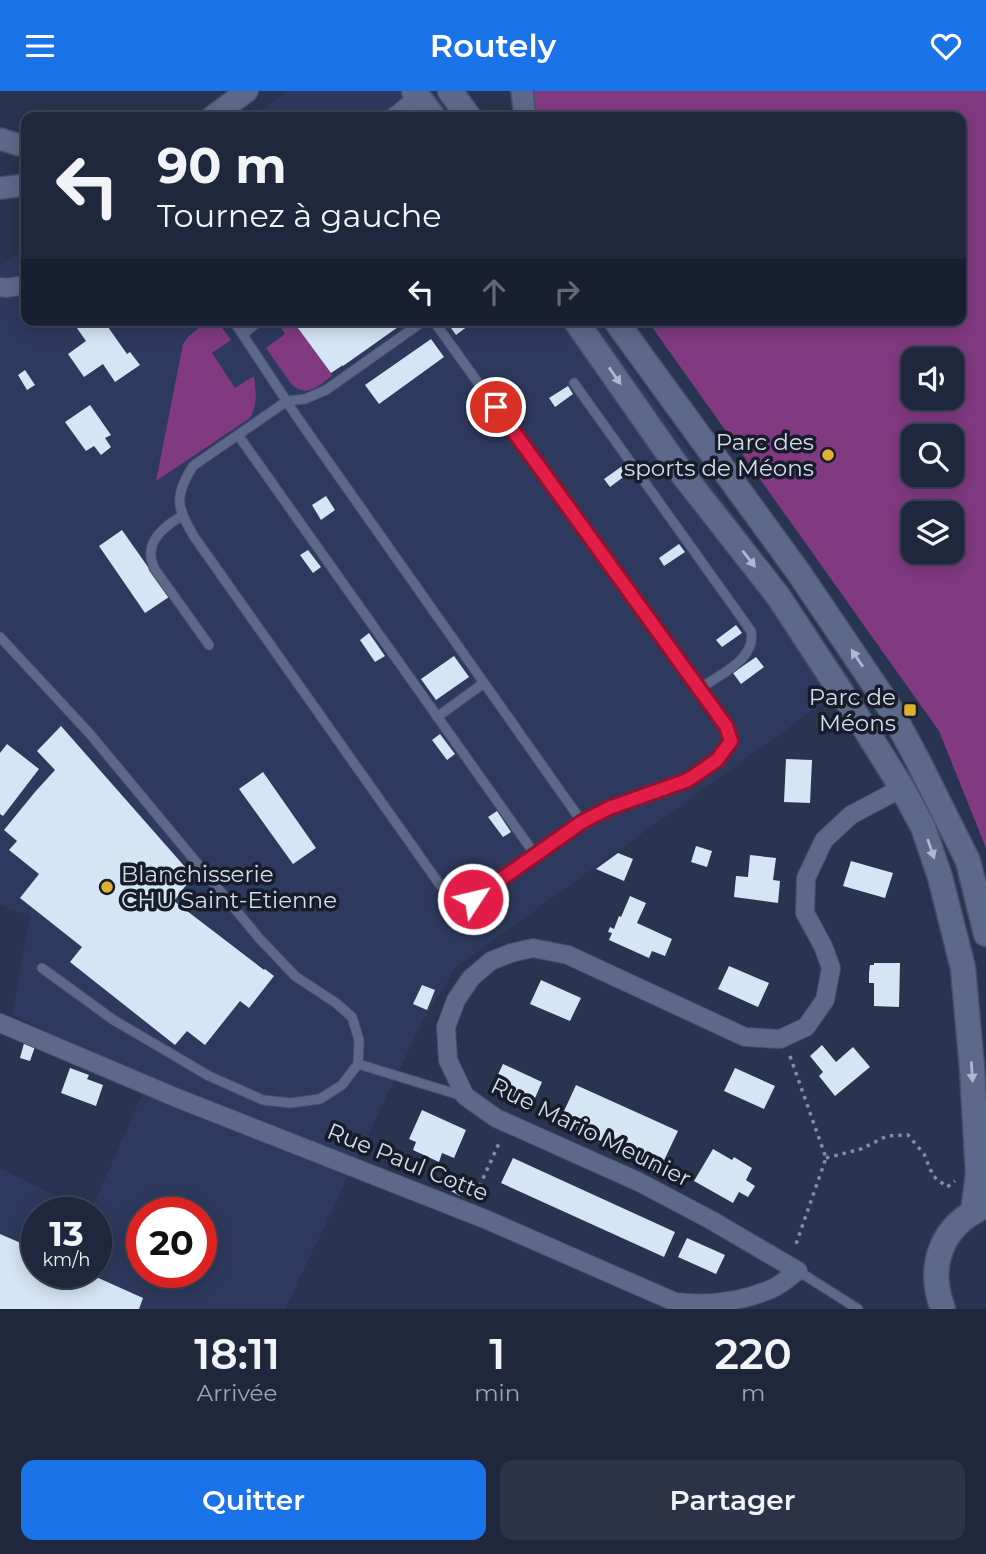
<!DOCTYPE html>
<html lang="fr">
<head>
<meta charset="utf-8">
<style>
  body { margin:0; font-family:Montserrat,sans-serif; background:#2c3347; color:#f1f3f6; height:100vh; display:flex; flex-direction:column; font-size:26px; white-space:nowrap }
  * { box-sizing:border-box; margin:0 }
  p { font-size:23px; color:#a1a5af }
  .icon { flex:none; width:38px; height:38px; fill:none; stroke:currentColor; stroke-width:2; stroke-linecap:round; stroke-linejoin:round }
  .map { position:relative; height:1218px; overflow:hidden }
  .sheet { display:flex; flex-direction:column; background:#1f273c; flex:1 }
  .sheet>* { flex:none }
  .hud { position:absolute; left:21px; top:21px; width:945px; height:214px; border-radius:14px; box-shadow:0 4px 18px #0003,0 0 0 2px #3c4456; background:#1f273c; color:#f1f3f6; overflow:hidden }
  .tools { position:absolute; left:901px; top:256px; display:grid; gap:14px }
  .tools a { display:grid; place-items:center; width:63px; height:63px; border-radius:14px; background:#1f273c; box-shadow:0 4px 18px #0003,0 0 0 2px #3c4456; font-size:35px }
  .speed { position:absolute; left:21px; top:1106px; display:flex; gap:14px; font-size:35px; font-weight:700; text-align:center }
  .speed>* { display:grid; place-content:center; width:91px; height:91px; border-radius:50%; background:#1f273c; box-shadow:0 4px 18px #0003,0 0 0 2px #3c4456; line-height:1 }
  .speed small { font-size:18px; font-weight:400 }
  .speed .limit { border:10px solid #d22; background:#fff; color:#111 }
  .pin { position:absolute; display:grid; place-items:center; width:60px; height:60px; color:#fff; margin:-30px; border:4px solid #fff; border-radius:50%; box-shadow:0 2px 7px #0007 }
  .me { position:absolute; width:77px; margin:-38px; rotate:55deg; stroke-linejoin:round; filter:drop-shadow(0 0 5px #0008) }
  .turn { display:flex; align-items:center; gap:24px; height:147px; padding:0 21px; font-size:32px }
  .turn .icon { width:91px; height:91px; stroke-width:2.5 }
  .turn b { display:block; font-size:49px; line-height:60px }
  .lanes { display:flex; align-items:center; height:66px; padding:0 21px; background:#0003; justify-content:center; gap:35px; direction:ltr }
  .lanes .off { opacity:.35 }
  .eta { display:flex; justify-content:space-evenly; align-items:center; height:119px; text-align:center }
  .eta b { font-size:42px; font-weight:600; line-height:49px }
  .cta { display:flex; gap:14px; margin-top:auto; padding:14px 21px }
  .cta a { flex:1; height:80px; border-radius:14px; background:#1a73e8; color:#fff; font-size:28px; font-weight:600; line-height:80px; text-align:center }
  .cta a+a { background:#2c3347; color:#f1f3f6 }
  header { display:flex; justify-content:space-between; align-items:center; height:91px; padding:0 21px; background:#1a73e8; color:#fff; font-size:32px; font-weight:600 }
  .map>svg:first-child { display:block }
  .built { fill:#2e3a5d; fill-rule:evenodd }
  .green { fill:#813a80; fill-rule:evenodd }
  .building { fill:#d4e5f6 }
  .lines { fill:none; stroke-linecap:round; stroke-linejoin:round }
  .service-casing { stroke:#485068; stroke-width:11 }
  .minor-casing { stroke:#485068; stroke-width:20 }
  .tertiary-casing { stroke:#485068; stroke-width:24 }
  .secondary-casing { stroke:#485068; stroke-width:27 }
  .path { stroke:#838ca3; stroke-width:3.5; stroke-dasharray:3.5 5; stroke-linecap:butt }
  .service { stroke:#5d6988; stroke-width:9 }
  .minor { stroke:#5d6988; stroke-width:18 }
  .tertiary { stroke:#5d6988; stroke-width:21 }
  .secondary { stroke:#5d6988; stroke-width:24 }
  .oneway { fill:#b0b8ce }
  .route-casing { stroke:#92132f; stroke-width:18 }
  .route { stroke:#e11d48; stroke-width:12 }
  .poi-dot { fill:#deb133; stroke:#171c29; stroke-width:2.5 }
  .labels { text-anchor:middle; stroke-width:7; stroke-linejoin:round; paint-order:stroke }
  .poi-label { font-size:23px; fill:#d3daec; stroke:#171c29; text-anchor:end }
  .street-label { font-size:23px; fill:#d3daec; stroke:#171c29 }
</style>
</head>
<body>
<header><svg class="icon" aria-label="menu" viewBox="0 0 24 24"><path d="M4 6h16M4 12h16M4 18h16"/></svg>Routely<svg class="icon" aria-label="heart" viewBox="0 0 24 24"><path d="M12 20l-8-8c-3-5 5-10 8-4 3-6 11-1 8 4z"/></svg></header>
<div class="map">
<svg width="986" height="1218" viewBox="0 0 986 1218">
  <rect width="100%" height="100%" fill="#293450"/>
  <!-- built -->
  <path class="built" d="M 289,0 L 433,0 L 452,26 L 252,26 Z
    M 26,159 L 26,229 L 596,229 L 855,595 L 815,618 L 456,876 L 420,935 L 285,1218 L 0,1218 L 0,1077 L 90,1122 L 147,992 L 12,923 L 30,825 L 0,814 L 0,174 ZM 37,1122 L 96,1122 L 96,1181 L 37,1181 ZM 142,1122 L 201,1122 L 201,1181 L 142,1181 Z"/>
  <!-- green -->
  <path class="green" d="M 534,0 L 986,0 L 986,757 L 939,640 L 647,229 L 961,229 L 961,26 L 535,26 L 533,12 ZM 914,268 L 952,268 L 952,306 L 914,306 ZM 914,345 L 952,345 L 952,383 L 914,383 ZM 914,422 L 952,422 L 952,460 L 914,460 Z
    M 209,229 L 216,229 L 231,249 L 212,262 L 235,297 L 254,285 C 256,302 258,312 250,327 L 156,390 L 183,253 L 189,245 Z
    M 281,229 L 292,229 L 331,282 L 332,285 C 318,295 308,307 292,294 L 266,257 L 285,243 L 278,232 Z"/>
  <!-- building -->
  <path class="building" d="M 79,229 L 103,229 L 127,263 L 130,261 L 140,274 L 115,291 L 103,273 L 84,286 L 68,263 L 86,250 L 74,233 Z
    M 292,229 L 408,229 L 343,275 L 343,274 L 331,282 Z
    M 456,229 L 476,229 L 456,244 L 449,234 Z
    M 431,248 L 444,266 L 379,313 L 365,294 Z
    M 25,279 L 35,294 L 27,299 L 18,284 Z
    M 568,295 L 573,303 L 555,316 L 549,307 Z
    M 90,314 L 111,344 L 105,347 L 111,356 L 101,364 L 94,355 L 86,360 L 65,331 Z
    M 625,373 L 630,381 L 610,396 L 604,388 Z
    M 326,405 L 335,419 L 321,429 L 312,414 Z
    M 122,439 L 169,506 L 145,522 L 99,455 Z
    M 679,453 L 685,461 L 664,475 L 659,467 Z
    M 308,459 L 321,476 L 313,482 L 300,464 Z
    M 736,534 L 742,542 L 722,556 L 716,549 Z
    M 369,542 L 385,565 L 375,571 L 360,549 Z
    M 454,565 L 469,586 L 436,609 L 421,588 Z
    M 756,566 L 764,576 L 741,593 L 733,582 Z
    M 61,635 L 193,785 L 174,810 L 264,879 L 265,878 L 274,885 L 249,917 L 240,910 L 205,954 L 187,940 L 175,954 L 70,871 L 82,856 L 20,807 L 39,783 L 9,759 L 17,750 L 4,739 L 35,701 L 55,679 L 37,660 Z
    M 440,643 L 455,663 L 447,669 L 432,649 Z
    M 7,653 L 39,678 L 3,725 L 0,723 L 0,662 Z
    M 786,668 L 812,669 L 810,712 L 784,711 Z
    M 263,681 L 316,757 L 293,773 L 239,698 Z
    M 497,720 L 511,741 L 503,746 L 488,726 Z
    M 696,755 L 712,760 L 707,776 L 691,771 Z
    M 618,762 L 633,768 L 624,790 L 596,778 Z
    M 750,764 L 776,767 L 773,789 L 780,790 L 778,812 L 734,806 L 736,785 L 748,786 Z
    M 851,770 L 893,782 L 885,807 L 843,795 Z
    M 630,805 L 646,812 L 637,832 L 672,848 L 665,865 L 652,860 L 649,867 L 609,849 L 612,842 L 608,841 L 610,836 L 614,838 L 619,825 L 621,826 Z
    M 874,872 L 900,872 L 899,916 L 874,915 L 874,892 L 869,892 L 869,882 L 870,874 L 874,874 Z
    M 729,875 L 769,892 L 758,916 L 718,898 Z
    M 541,889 L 581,907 L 570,930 L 530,913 Z
    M 422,894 L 435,899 L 427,919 L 413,913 Z
    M 26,945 L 37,950 L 30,970 L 20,967 Z
    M 822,954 L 836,971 L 853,956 L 870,976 L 835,1005 L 819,985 L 823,981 L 810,965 Z
    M 503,973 L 542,991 L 532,1014 L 492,996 Z
    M 70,977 L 89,984 L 87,988 L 103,994 L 96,1015 L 61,1002 Z
    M 735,977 L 775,995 L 764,1018 L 724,1000 Z
    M 576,994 L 678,1040 L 658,1082 L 621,1065 L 623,1060 L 559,1031 Z
    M 422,1019 L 466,1039 L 454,1067 L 442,1062 L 439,1071 L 413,1059 L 416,1051 L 409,1048 Z
    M 713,1058 L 732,1069 L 734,1066 L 752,1077 L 746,1089 L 755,1095 L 748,1106 L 739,1101 L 733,1112 L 694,1090 Z
    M 513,1067 L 675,1141 L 664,1166 L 501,1092 Z
    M 448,1083 L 466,1094 L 460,1105 L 441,1094 Z
    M 0,1143 L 37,1159 L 37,1181 L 85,1181 L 143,1207 L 139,1218 L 0,1218 Z
    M 687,1147 L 725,1164 L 716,1183 L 678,1166 Z"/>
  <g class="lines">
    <!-- service casing -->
    <g class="service-casing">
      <path id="service" d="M 233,229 L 299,329 L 582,731
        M 425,229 L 326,299 L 305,308 L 287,310 L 193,375 C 174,406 176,416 195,447 L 440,794 C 451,803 459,808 473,808 L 582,731 L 609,717 L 688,689 L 717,669 L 731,650 L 725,635 L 433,229
        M 243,244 L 260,229
        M 574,292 L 751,540 C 757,568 719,584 699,598
        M 238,344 L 536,765
        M 182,425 C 168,433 149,447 151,465 C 151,469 153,473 154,477 L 209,554
        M 0,546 L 90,643 L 259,847 L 295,885 L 336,912 L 352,926 L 359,949 L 358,973
        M 437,626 L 484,592
        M 42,877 L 112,928 L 209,985 L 263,1009 L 291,1012 L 320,1008 L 342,994 L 358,973 L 463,1005
        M 798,1180 L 858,1218"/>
    </g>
    <!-- minor casing -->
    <g class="minor-casing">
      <path id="minor" d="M 394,26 L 419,6
        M 0,196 L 6,197 L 26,194
        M 0,932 L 177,1007 L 485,1128 L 675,1211 C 707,1215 739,1211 769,1199 C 780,1195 789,1186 798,1180 L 711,1129 L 639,1091 L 496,1027 L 465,1005 L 448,969 L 446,936 L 456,909 L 471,887 L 491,870 L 511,862 L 533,857 L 568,864 L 745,946 L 780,948 L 806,936 L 825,909 L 831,877 L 823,855 L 805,822 L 806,787 L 824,749 L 851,724 L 902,697"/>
    </g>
    <!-- tertiary casing -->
    <g class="tertiary-casing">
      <path id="tertiary" d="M 522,0 L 525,26
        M 212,26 L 247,0
        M 0,48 L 26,56
        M 0,97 L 26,94"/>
    </g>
    <!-- secondary casing -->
    <g class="secondary-casing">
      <path id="secondary" d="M 414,0 L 433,26
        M 450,0 L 469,26
        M 575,229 L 684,385 L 778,505 L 864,636 L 902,697 L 923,736 L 940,786 L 963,877 L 972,977 L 978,1083 L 973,1121
        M 615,229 L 799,482 L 888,614 L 917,668 L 968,770 L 986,843
        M 943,1218 C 926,1174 942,1133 986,1115"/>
    </g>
    <!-- path -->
    <path class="path" d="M 790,965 L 826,1067 L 795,1156
      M 826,1067 L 861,1058 L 887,1045 L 908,1044 L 924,1063 L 933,1085 L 947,1096 L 955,1090
      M 476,1103 L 500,1050"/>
    <!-- service -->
    <use href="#service" class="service"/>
    <!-- minor -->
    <use href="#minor" class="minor"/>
    <!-- tertiary -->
    <use href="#tertiary" class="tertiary"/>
    <!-- secondary -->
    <use href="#secondary" class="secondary"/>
  </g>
  <!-- one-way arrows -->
  <defs><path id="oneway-solid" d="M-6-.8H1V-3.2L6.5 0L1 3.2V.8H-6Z" transform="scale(1.75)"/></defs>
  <g class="oneway">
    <use href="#oneway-solid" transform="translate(615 285) rotate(55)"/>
    <use href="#oneway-solid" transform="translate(749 468) rotate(52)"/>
    <use href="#oneway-solid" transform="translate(857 567) rotate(-124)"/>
    <use href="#oneway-solid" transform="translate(931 758) rotate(71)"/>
    <use href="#oneway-solid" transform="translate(972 981) rotate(86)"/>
  </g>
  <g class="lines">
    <!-- route casing -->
    <g class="route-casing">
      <path id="route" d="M 473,808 L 582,731 L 609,717 L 688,689 L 717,669 L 731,650 L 726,635 L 496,316"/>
    </g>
    <!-- route -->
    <use href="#route" class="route"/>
  </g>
  <!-- markers -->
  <g class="poi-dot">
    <circle cx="828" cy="364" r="7"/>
    <rect x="903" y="612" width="14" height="14" rx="3.5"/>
    <circle cx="107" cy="796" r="7"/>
  </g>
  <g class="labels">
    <!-- poi labels -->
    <g class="poi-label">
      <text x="814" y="359">Parc des<tspan x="814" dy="26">sports de Méons</tspan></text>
      <text x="896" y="614">Parc de<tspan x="896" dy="26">Méons</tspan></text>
      <text x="121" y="791" text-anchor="start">Blanchisserie<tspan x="121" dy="26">CHU Saint-Etienne</tspan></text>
    </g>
    <!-- street labels -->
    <g class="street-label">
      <text transform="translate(591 1041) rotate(26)" y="8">Rue Mario Meunier</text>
      <text transform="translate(408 1071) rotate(22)" y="8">Rue Paul Cotte</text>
    </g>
  </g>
</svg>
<div class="tools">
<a><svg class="icon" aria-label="sound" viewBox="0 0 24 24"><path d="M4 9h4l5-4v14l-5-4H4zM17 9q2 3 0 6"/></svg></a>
<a><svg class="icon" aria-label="search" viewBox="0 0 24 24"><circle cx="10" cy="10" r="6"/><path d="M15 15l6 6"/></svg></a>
<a><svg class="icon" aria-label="layers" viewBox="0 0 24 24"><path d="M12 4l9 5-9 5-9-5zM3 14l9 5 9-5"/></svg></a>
</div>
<div class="speed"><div>13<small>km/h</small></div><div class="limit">20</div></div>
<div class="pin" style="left:496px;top:316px;background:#d93025"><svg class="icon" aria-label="arrive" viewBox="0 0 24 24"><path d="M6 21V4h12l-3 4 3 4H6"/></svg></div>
<svg class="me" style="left:473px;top:808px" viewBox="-20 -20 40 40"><circle r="17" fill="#e11d48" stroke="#fff" stroke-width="3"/><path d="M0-11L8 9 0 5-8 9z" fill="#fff"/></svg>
<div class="hud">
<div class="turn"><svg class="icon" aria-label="left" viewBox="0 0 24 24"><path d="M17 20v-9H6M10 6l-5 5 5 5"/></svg><div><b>90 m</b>Tournez à gauche</div></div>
<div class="lanes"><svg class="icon" aria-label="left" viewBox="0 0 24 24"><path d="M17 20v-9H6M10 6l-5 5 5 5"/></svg><svg class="icon off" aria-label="ahead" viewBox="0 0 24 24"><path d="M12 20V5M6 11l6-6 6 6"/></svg><svg class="icon off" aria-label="right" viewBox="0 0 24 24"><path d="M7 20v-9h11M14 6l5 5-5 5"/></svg></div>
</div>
</div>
<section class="sheet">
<div class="eta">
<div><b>18:11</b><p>Arrivée</p></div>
<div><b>1</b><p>min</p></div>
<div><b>220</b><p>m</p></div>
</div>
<div class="cta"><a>Quitter</a><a>Partager</a></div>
</section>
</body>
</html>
